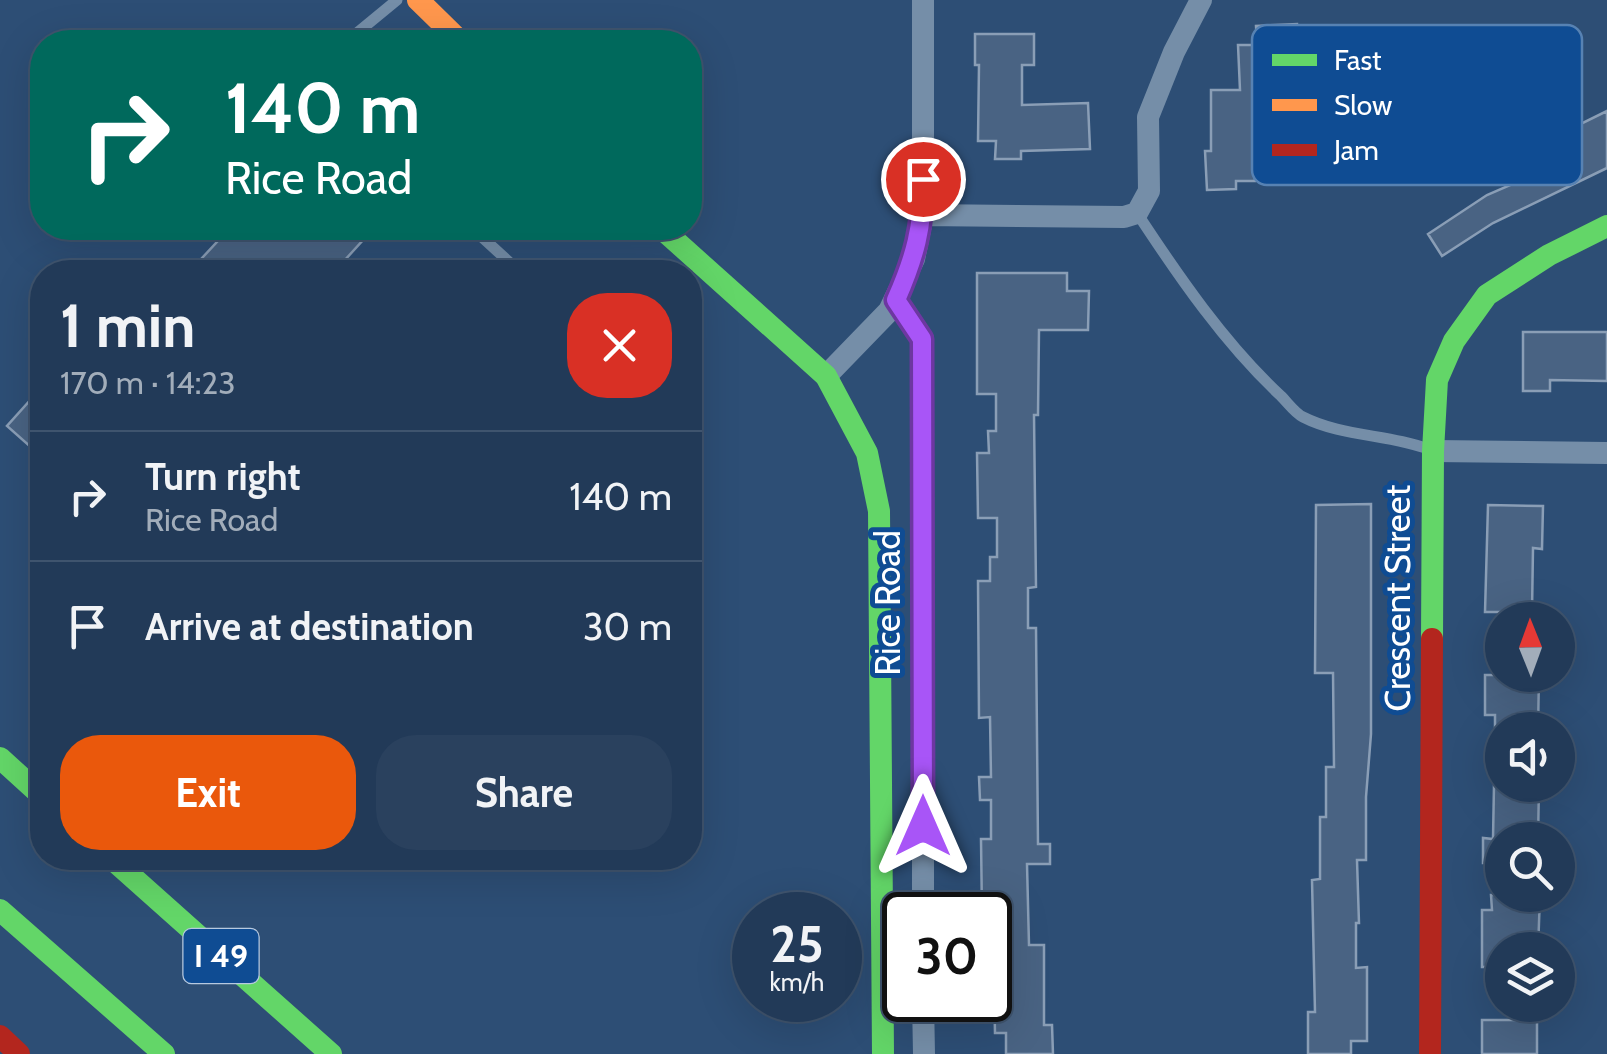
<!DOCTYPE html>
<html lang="en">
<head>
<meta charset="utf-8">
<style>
  body { margin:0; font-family:Cabin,sans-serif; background:#2a415e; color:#f1f3f6; height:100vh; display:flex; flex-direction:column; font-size:38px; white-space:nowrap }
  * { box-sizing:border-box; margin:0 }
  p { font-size:32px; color:#a2adba }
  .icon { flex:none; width:55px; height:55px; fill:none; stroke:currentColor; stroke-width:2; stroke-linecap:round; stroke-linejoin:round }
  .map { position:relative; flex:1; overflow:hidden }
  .side { position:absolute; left:30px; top:260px; width:672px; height:610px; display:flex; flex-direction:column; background:#223a58; border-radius:40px; box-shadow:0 10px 40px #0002,0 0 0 2px #3f546e }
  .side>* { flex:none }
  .top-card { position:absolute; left:30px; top:30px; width:672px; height:210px; border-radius:40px; box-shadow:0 10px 40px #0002,0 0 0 2px #3f546e; background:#00695c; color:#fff; overflow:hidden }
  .needle { width:65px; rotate:359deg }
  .tools { position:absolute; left:1485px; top:602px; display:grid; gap:20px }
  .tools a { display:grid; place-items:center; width:90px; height:90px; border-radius:50%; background:#223a58; box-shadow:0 10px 40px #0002,0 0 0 2px #3f546e; font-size:50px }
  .speed { position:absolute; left:732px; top:892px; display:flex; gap:20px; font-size:50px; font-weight:700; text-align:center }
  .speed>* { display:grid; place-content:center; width:130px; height:130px; border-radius:50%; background:#223a58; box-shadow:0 10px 40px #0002,0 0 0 2px #3f546e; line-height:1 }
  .speed small { font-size:25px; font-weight:400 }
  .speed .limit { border:5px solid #111; border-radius:15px; background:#fff; color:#111 }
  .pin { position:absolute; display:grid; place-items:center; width:85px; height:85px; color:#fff; margin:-42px; border:5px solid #fff; border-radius:50%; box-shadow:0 2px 10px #0007 }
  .me { position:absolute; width:110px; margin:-55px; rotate:0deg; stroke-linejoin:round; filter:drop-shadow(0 0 8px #0008) }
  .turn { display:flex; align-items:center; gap:35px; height:210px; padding:0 30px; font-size:45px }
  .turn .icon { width:130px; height:130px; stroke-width:2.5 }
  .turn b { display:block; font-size:70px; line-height:85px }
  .round { display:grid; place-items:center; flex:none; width:105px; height:105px; border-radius:40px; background:#2a415e }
  .head { display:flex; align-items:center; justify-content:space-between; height:170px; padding:0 30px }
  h1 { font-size:60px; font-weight:700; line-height:75px }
  .button { display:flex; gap:20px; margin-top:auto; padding:20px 30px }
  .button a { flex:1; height:115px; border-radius:40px; background:#ea580c; color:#fff; font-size:40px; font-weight:700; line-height:115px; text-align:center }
  .button a+a { background:#2a415e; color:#f1f3f6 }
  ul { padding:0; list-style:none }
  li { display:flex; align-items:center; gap:30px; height:130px; padding:0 30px; border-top:2px solid #3f546e }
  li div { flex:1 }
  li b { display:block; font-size:38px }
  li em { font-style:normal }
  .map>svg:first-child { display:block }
  .building { fill:#496383; stroke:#8a9eb6; stroke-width:2.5 }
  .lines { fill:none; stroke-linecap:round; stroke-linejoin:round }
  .lane { stroke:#758ea8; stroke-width:11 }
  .street { stroke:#758ea8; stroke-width:22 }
  .fast { stroke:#63d668; stroke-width:22 }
  .slow { stroke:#ff974d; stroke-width:22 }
  .jam { stroke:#b3261e; stroke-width:22 }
  .route-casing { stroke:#6d37a1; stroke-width:25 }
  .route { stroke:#a855f7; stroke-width:18 }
  .labels { text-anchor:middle; stroke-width:10; stroke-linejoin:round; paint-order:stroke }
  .shield { fill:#0f4c93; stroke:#b7c9df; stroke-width:2.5 }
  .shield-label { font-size:32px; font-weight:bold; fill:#fff }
  .street-label { font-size:35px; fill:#fff; stroke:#0f4c93 }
  .key { fill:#0f4c93; stroke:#5782b3; stroke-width:2.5 }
  .key-label { font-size:28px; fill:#fff }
</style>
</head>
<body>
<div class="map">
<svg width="1607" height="1054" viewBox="0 0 1607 1054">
  <rect width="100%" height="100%" fill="#2d4e75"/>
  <!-- building -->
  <path class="building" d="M 1297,24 L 1299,69 L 1268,70 L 1268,132 L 1253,132 L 1255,181 L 1236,181 L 1236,189 L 1207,190 L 1205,151 L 1211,151 L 1211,90 L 1240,90 L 1238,45 L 1257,45 L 1256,26 Z
    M 975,34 L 1034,34 L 1034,65 L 1022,65 L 1022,105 L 1088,103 L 1090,149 L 1021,151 L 1021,159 L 995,159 L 996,141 L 978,141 L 979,65 L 975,65 Z
    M 1607,111 L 1607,168 L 1493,223 L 1442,256 L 1428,234 L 1487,195 L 1547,169 L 1536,146 Z
    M 230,228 L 374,228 L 334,272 L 189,272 Z
    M 977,273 L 1067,273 L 1067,291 L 1089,291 L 1088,330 L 1039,330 L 1038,415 L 1034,415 L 1036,587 L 1028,588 L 1028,628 L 1036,628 L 1038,844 L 1050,844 L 1050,864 L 1027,864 L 1029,945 L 1044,945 L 1044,1025 L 1052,1025 L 1053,1054 L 1006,1054 L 1006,1033 L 995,1033 L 994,986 L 990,986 L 990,915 L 982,915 L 981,839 L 991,839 L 991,800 L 980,800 L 979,777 L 991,777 L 990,717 L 979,718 L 978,581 L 990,581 L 990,557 L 997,557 L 997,518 L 978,518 L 977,453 L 989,453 L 988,431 L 996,431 L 996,394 L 977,394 Z
    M 1523,332 L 1607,332 L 1607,381 L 1550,380 L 1550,391 L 1523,391 Z
    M 42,387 L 42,457 L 7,426 Z
    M 1371,504 L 1371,734 L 1366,797 L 1366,860 L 1357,860 L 1359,923 L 1356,923 L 1356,968 L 1367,967 L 1367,1041 L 1351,1041 L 1351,1054 L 1308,1054 L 1308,1012 L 1315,1012 L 1312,880 L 1320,879 L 1320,817 L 1326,817 L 1326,767 L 1334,767 L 1333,673 L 1315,673 L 1316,505 Z
    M 1488,505 L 1543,506 L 1542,549 L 1533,548 L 1532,612 L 1485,612 Z
    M 1485,675 L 1539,675 L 1538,730 L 1495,730 L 1495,715 L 1485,715 Z
    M 1494,785 L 1539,785 L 1538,840 L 1502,840 L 1502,863 L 1483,863 L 1483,838 L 1493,839 Z
    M 1491,895 L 1540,895 L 1538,950 L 1502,950 L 1502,967 L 1482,967 L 1482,910 L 1492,910 Z
    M 1482,1020 L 1537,1020 L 1537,1054 L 1482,1054 Z"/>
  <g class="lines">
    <!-- lane -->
    <path class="lane" d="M 346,42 L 397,0
      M 1137,213 C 1179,277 1225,344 1281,396 C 1288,403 1295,413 1303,417 C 1342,437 1390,434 1431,450
      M 472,228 L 520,272"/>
    <!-- street -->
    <path class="street" d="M 923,215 L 1124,217 L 1137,213 L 1149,191 L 1148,117 L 1174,52 L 1201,0
      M 896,300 L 923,339 L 923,915
      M 826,376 L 889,311 L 914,259 L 923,215 L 923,0
      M 1433,451 L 1607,453
      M 923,1000 L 924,1054"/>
    <!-- fast -->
    <path class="fast" d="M 661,228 L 826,376 L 867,453 L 879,511 L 883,1054
      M 1432,639 L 1433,451 L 1437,380 L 1454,341 L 1487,295 L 1549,255 L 1607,226
      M 0,758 L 42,796
      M 111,858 L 331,1054
      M 0,910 L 164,1054"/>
    <!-- slow -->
    <path class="slow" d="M 418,0 L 461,42"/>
    <!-- jam -->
    <path class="jam" d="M 0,1036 L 19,1054
      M 1430,1054 L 1432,639"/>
  </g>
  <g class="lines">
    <!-- route casing -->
    <g class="route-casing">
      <path id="route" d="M 923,179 C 923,227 915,257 896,300 L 922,339 L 923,826"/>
    </g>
    <!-- route -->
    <use href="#route" class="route"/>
  </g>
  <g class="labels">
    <!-- shield labels -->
    <rect class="shield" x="183.5" y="929" width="75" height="54" rx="8"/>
    <g class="shield-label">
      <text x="221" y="967">I 49</text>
    </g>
    <!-- street labels -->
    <g class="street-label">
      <text transform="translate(1398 598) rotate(-90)" y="12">Crescent Street</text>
      <text transform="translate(888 603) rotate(-90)" y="12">Rice Road</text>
    </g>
  </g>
  <!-- legend -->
  <rect x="1252" y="25" width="330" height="160" rx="15" class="key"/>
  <rect x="1272" y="54" width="45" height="12" fill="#63d668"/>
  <rect x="1272" y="99" width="45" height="12" fill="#ff974d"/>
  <rect x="1272" y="144" width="45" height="12" fill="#b3261e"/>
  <g class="key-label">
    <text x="1334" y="70">Fast</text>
    <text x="1334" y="115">Slow</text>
    <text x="1334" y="160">Jam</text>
  </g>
</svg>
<div class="tools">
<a><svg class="needle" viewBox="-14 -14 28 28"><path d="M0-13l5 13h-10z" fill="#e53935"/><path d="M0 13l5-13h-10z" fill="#a2adba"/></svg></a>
<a><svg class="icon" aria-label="sound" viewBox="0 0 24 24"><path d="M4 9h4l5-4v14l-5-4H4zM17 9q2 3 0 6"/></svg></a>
<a><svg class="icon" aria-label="search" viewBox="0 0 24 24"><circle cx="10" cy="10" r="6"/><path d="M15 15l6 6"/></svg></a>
<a><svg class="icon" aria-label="layers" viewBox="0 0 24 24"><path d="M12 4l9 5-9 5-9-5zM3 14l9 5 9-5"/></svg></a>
</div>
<div class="speed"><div>25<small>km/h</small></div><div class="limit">30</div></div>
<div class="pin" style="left:923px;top:179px;background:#d93025"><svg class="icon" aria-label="arrive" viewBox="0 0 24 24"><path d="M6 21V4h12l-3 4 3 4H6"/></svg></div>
<svg class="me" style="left:923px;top:826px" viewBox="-20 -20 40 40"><path d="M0-17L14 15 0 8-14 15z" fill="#a855f7" stroke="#fff" stroke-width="4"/></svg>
<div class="top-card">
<div class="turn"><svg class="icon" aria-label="right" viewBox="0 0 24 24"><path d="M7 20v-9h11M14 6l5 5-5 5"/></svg><div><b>140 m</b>Rice Road</div></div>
</div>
<section class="side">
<div class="head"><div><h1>1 min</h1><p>170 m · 14:23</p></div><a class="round" style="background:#d93025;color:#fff"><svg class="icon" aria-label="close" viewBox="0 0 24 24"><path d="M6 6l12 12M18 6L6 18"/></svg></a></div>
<ul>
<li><svg class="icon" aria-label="right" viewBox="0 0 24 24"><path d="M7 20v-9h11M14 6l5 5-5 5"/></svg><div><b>Turn right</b><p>Rice Road</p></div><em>140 m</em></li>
<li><svg class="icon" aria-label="arrive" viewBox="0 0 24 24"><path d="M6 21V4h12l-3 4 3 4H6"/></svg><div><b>Arrive at destination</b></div><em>30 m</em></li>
</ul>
<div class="button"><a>Exit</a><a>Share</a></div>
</section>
</div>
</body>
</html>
